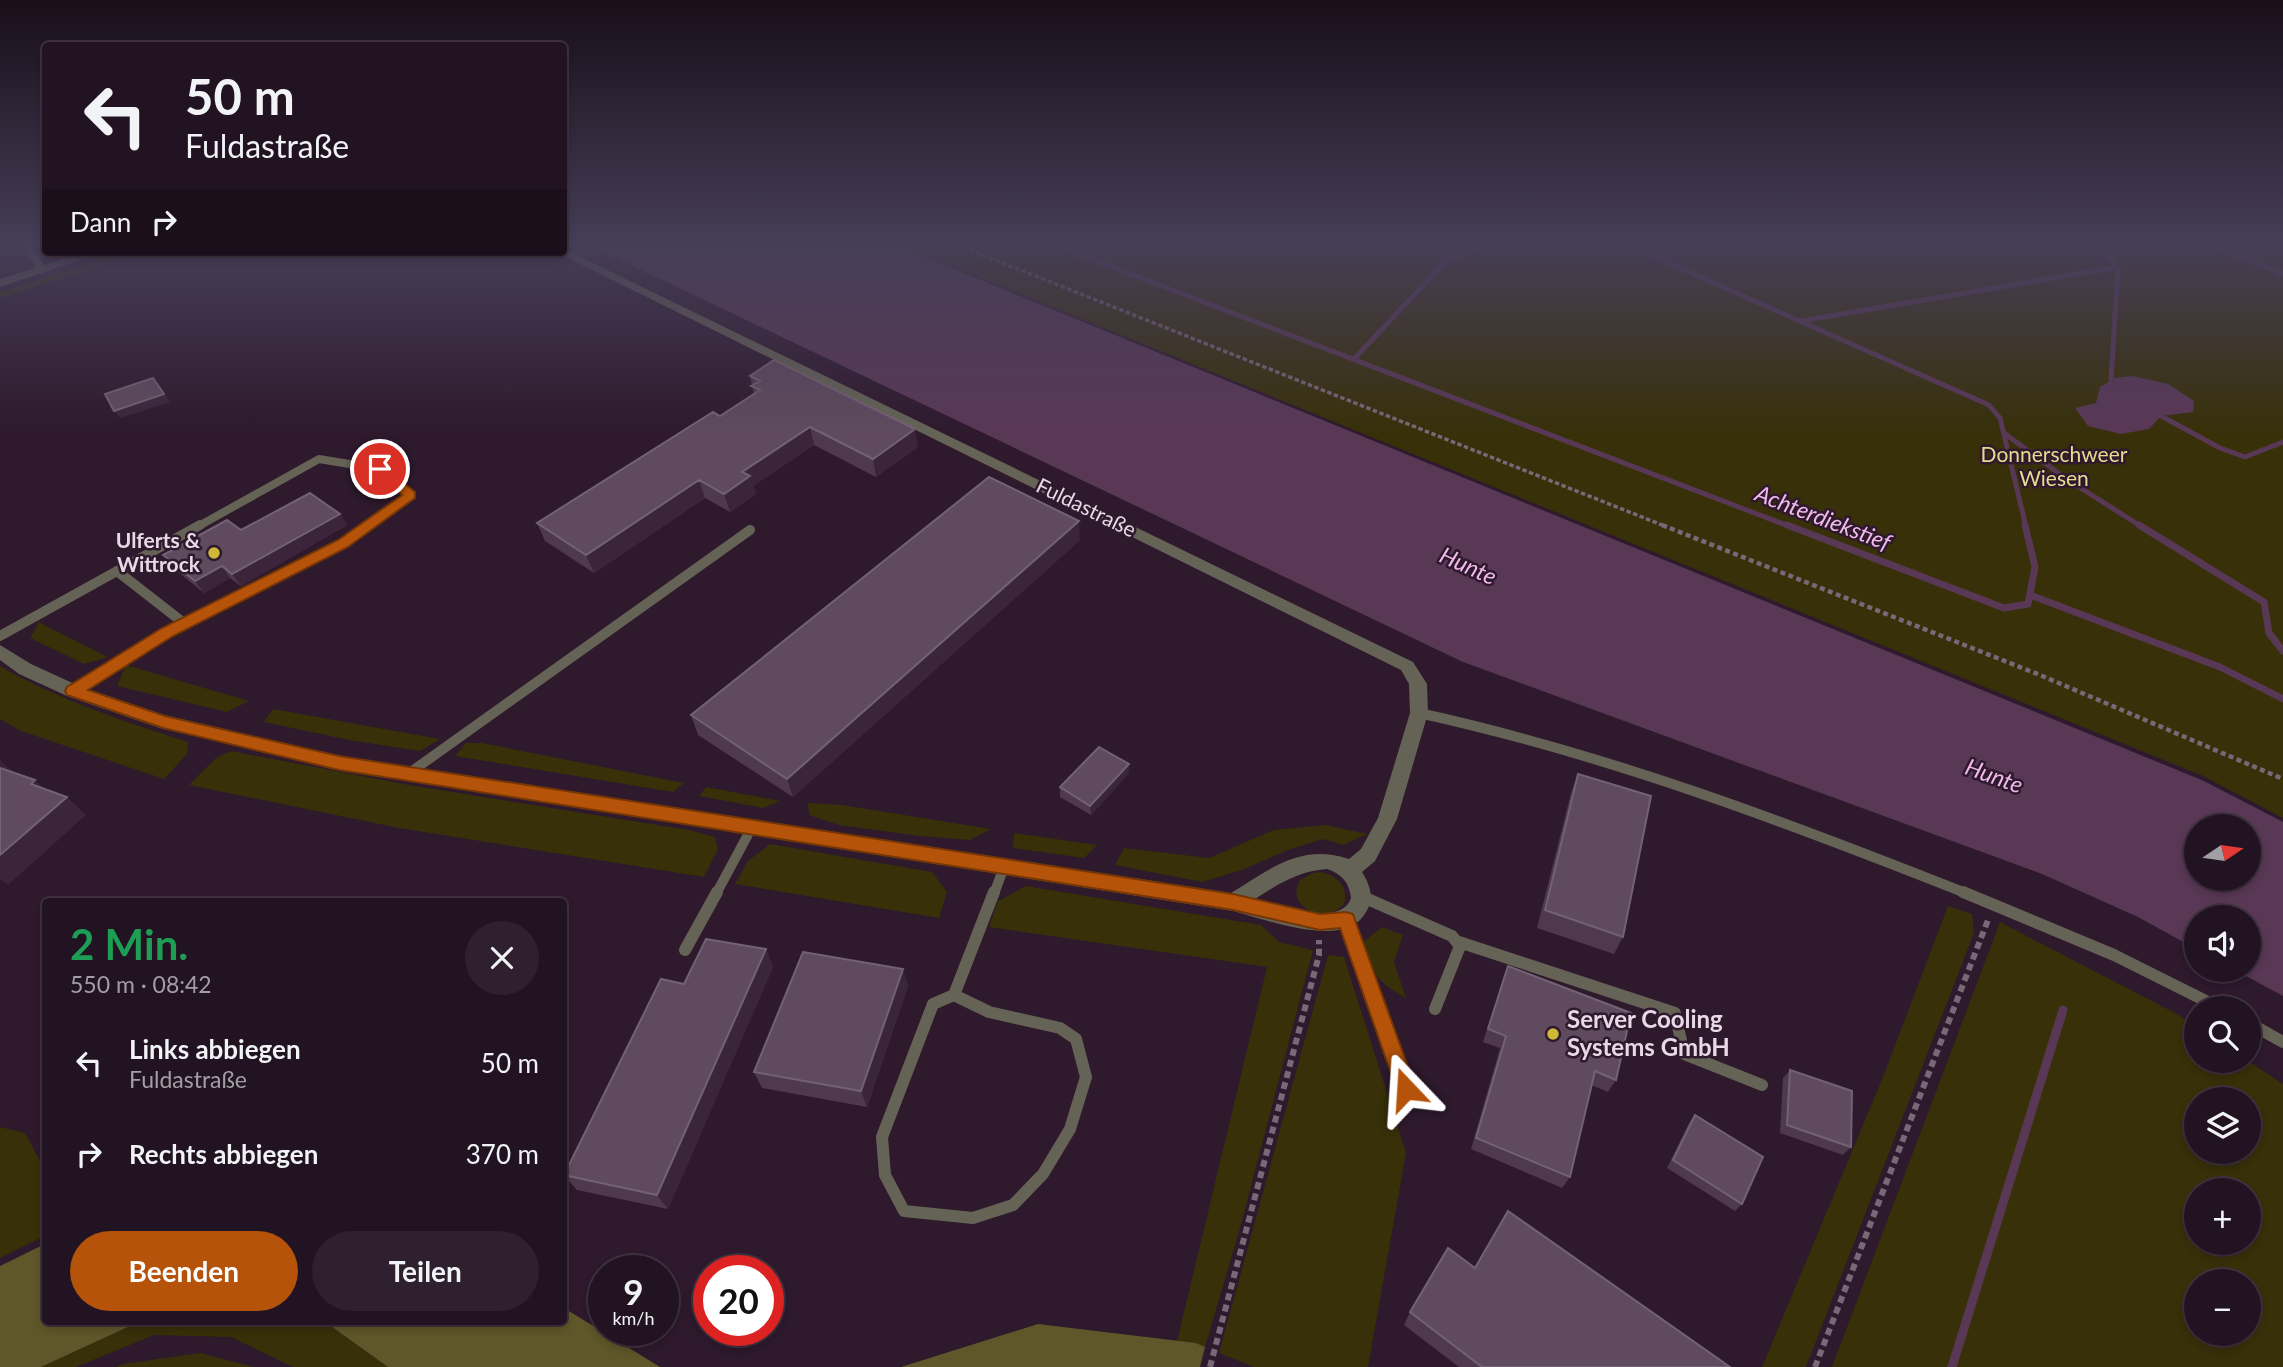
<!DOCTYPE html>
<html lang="de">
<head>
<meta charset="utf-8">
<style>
  body { margin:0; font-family:Lato,sans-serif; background:#2e202f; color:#f1f3f6; height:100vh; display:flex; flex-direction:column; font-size:26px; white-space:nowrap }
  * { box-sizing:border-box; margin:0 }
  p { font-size:23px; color:#a29ea5 }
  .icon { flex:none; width:38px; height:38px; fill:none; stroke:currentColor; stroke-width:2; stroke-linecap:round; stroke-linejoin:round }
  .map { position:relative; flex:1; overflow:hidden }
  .sheet { position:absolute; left:42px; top:898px; width:525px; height:427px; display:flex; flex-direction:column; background:#221322; border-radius:7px; box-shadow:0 4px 10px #0003,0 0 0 2px #3f3240 }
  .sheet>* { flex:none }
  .banner { position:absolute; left:42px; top:42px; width:525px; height:214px; border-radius:7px; box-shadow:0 4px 10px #0003,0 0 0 2px #3f3240; background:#221322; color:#f1f3f6; overflow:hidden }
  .needle { width:46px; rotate:77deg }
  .buttons { position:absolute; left:2184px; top:814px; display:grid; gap:14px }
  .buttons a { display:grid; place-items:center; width:77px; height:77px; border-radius:50%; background:#221322; box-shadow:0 4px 10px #0003,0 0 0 2px #3f3240; font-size:35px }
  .speed { position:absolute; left:588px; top:1255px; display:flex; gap:14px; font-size:35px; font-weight:700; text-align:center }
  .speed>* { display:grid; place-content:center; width:91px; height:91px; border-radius:50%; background:#221322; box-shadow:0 4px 10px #0003,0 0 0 2px #3f3240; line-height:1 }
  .speed small { font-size:18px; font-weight:400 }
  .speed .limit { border:10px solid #d22; background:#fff; color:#111 }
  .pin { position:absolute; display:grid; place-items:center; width:60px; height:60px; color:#fff; margin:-30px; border:4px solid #fff; border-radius:50%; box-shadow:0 2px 7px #0007 }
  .me { position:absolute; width:77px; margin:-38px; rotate:340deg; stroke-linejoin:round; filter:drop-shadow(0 0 5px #0008) }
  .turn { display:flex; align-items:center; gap:24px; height:147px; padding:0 28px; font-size:32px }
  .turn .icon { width:91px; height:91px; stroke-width:2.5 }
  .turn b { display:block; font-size:49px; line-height:60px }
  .then { display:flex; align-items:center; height:66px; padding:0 28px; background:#0003; gap:14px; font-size:26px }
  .round { display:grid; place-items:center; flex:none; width:74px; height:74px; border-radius:37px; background:#2e202f }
  .head { display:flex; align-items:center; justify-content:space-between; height:119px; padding:0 28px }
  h1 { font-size:42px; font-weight:700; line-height:52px; color:#1e9e55 }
  .action { display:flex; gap:14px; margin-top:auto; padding:14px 28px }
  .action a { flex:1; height:80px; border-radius:42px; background:#b45309; color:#fff; font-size:28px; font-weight:700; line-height:80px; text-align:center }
  .action a+a { background:#2e202f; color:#f1f3f6 }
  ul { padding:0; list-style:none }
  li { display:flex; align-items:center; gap:21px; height:91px; padding:0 28px }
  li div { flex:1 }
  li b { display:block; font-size:26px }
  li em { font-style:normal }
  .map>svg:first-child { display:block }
  .green { fill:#373009; fill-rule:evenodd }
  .forest { fill:#5f572a }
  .water { fill:#593856; fill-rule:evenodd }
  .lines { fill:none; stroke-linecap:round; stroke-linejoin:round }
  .stream-far2 { stroke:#593856; stroke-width:5 }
  .stream-far1 { stroke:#593856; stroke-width:7 }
  .stream { stroke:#593856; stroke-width:9 }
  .path-far2 { stroke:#7a6778; stroke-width:3.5; stroke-dasharray:4.5 2.5; stroke-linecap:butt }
  .path-far1 { stroke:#7a6778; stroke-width:4.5; stroke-dasharray:5 3.5; stroke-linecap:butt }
  .path { stroke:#7a6778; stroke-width:6; stroke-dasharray:7 4.5; stroke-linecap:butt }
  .lane-far2 { stroke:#656355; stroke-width:8 }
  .lane-far1 { stroke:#656355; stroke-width:10 }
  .lane { stroke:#656355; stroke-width:12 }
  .street { fill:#656355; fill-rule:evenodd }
  .wall { fill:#4f394d }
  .shaded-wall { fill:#3b253a }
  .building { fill:#5f4a5e; stroke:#746173; stroke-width:2 }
  .route { fill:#b45309; stroke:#753606; stroke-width:2 }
  .poi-dot { fill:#cfb837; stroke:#2e192d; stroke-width:2.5 }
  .labels { text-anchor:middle; stroke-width:5; stroke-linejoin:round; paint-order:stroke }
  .park-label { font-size:21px; fill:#e8da90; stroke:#2e192d }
  .street-label { font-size:21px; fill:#e8d9e6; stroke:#2e192d }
  .poi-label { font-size:21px; font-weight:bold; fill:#e8d9e6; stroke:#2e192d; text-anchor:end }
  .water-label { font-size:23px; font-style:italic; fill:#f2b9ed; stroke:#2e192d }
  .near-poi-label { font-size:24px; font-weight:bold; fill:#e8d9e6; stroke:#2e192d; text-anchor:start }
</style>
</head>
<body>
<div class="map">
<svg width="2283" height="1367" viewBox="0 0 2283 1367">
  <rect width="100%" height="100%" fill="#2e192d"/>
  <!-- green -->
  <path class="green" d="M 893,242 L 2283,242 L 2283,818 L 2203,776 Z
    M 127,252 L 143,252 L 0,298 L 0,292 Z
    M 39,622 L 48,627 L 108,657 L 84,664 L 30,638 Z
    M 126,665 L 249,701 L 227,712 L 117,686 Z
    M 0,666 C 59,700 123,721 188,742 L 187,754 L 164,779 L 21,731 L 0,719 Z
    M 273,709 L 440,739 L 420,751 L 349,740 L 264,722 Z
    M 466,743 L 482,743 L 684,783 L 673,792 L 455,756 Z
    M 231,751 L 409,785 L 689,830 L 715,837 L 718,849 L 704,877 L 399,828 L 189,785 L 216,758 Z
    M 706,787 L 781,801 L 763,808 L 699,796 Z
    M 808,803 L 842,805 L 991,829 L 970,840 L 919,836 L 839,825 L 809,815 Z
    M 1326,825 L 1367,834 L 1344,845 L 1323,839 L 1288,850 L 1242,870 L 1202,882 L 1115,865 L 1124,848 L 1209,858 L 1274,830 Z
    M 1014,833 L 1097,845 L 1084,858 L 1013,848 Z
    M 770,844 L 932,872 L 947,892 L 939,918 L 735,884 L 748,861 Z
    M 1321,872 C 1337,876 1349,886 1344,904 C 1326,925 1284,908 1300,880 L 1313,873 Z
    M 1026,886 L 1261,925 L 1279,942 L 1313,950 L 1239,1232 L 1205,1347 L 1177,1341 L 1267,967 L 989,927 L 998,901 Z
    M 1948,906 L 1972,914 L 1974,933 L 1806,1367 L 1762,1367 L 1883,1077 Z
    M 2000,922 L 2177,1014 L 2196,1027 L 2196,1060 L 2248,1061 L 2283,1084 L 2283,1367 L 1832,1367 ZM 2196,1099 L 2249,1099 L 2249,1152 L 2196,1152 ZM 2196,1190 L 2249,1190 L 2249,1242 L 2196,1242 ZM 2196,1281 L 2249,1281 L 2249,1334 L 2196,1334 Z
    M 1382,927 L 1403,935 L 1394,962 L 1406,998 C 1375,981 1374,974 1363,942 Z
    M 1328,955 L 1344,957 L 1406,1153 L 1368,1367 L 1254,1367 L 1219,1353 Z
    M 0,1127 L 25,1133 L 45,1170 L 46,1235 L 0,1258 Z
    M 141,1321 L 311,1321 L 328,1324 L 388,1367 L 293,1367 L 231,1337 L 154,1335 L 76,1367 L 41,1367 Z
    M 200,1353 L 254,1367 L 116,1367 L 123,1364 Z"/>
  <!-- forest -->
  <path class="forest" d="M 45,1244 L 46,1321 L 141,1321 L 41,1367 L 0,1367 L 0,1266 Z
    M 564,1308 L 660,1367 L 388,1367 L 328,1324 L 311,1321 L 564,1321 Z
    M 1038,1324 L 1196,1343 L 1205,1347 L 1200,1367 L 901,1367 Z"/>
  <!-- water -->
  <path class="water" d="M 583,242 L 888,242 L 2204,781 L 2283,822 L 2283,996 L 2235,970 L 2249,970 L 2249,917 L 2196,917 L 2196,949 L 2138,917 L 2042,874 L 1463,662 ZM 2196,826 L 2249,826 L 2249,878 L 2196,878 Z
    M 2132,376 L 2168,384 L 2194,401 L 2193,412 L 2161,416 L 2149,429 L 2121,434 L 2088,426 L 2075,408 L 2096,403 L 2100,387 L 2115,378 Z"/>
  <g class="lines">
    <!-- stream-far2 -->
    <path class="stream-far2" d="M 1047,242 L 1791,527
      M 1635,242 L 1669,263 L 1989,405 L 2000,418 L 2026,527
      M 2202,242 L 2283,274
      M 1643,246 L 2102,245 L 2129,242
      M 1083,256 L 1099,242
      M 1801,321 L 2118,267 L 2095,245
      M 1354,359 L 1445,262 L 1494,242
      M 2111,380 L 2118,267
      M 2161,416 L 2220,448 L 2245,457 L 2283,442
      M 2004,433 L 2065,478 L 2142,527"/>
    <!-- stream-far1 -->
    <path class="stream-far1" d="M 1787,525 L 2004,608 L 2028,604 L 2035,567 L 2025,525
      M 2139,525 L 2264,602 L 2269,633 L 2283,651
      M 2030,595 L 2220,667 L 2283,699"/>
    <!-- stream -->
    <path class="stream" d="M 1952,1367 L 2063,1010"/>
    <!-- path-far2 -->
    <path class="path-far2" d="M 950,242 L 1667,527"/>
    <!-- path-far1 -->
    <path class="path-far1" d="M 1662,525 L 2040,675 L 2283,779"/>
    <!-- path -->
    <path class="path" d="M 1210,1367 L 1319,955 L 1319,940
      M 1815,1367 L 1988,920"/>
    <!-- lane-far2 -->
    <path class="lane-far2" d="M 26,242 L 42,270
      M 197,527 L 319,459 L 380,469 L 411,495 L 366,527"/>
    <!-- lane-far1 -->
    <path class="lane-far1" d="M 117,571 L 185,624
      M 0,636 L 200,525
      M 73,691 L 168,632 L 343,543 L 369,525
      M 1419,713 C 1607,754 1789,823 1968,894
      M 408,774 L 750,530
      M 716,894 L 751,829
      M 994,894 L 1004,867"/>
    <!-- lane -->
    <path class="lane" d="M 1963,892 L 2114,955 L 2220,1008
      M 1363,897 L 1452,936 L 1460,946 L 1435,1009
      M 1346,920 L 1406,1089
      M 1459,942 L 1675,1013 L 1684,1054 L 1762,1085
      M 685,950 L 717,892
      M 954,995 L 989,1012 L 1060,1028 L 1076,1039 L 1086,1077 L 1070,1129 L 1043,1174 L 1013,1205 L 973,1218 L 904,1211 L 885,1175 L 882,1137 L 933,1004 Z
      M 954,995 L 994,892
      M 2249,1023 L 2283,1042"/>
    <!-- street -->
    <path class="street" d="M 564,249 L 1413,662 L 1427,684 L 1428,713 L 1397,819 L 1375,861 L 1362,872 C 1370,885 1375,898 1366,912 C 1345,951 1265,919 1233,911 L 339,770 L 157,727 L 67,696 L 19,674 L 0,660 L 0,645 L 31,664 L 79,686 L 164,715 L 339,756 L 1231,893 C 1270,869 1301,843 1349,859 L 1361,849 L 1378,818 L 1410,713 L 1409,684 L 1401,670 L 556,252 L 564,252 ZM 1327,869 C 1342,874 1349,882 1351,898 C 1342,928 1277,905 1255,899 C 1278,884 1299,871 1327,869 Z
      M 86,252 L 104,252 L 0,287 L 0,279 Z"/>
  </g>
  <!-- wall -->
  <path class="wall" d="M 750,376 L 918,447 L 876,477 L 814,445 L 753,486 L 756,494 L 730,512 L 705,498 L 594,573 L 545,541 L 537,523 L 720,416 L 754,394 Z
    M 340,514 L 347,525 L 241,586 L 230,578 L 204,593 L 172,567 L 163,555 L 241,530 Z
    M 1080,540 L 793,797 L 698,735 L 691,715 Z
    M 1129,773 L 1091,815 L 1060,797 L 1060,787 Z
    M 1578,774 L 1623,937 L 1614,954 L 1537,928 L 1571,793 Z
    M 766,949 L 773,967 L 668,1209 L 577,1190 L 564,1175 L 684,984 Z
    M 1508,966 L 1616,1080 L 1608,1092 L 1591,1085 L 1570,1177 L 1562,1188 L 1471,1149 L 1500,1048 L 1483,1042 L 1503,979 Z
    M 908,986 L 867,1107 L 762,1088 L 754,1072 Z
    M 1790,1070 L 1851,1147 L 1843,1155 L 1780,1133 L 1783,1078 Z
    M 1695,1115 L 1742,1204 L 1735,1211 L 1667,1168 L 1689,1123 Z
    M 1474,1268 L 1730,1367 L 1459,1367 L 1404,1325 L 1410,1312 Z"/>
  <!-- shaded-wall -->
  <path class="shaded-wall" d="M 164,394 L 170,402 L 120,418 L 114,411 Z
    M 810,427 L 814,445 L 753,486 L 756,494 L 730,512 L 724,494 L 742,472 Z
    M 915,429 L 918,447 L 876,477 L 873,459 Z
    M 699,480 L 705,498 L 594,573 L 586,555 Z
    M 340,514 L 347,525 L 241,586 L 232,574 Z
    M 1079,521 L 1080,540 L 793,797 L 787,779 Z
    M 222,566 L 230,578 L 204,593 L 195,581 Z
    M 0,760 L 19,778 L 0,773 Z
    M 1129,764 L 1129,773 L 1091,815 L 1090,806 Z
    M 35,780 L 55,799 L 31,784 Z
    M 67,797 L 86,815 L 8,885 L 0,879 L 0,855 Z
    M 766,949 L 773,967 L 668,1209 L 657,1195 Z
    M 903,969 L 908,986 L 867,1107 L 861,1091 Z"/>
  <!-- building -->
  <path class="building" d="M 774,360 L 915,429 L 873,459 L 810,427 L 742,472 L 750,476 L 724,494 L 699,480 L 586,555 L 537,523 L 713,412 L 720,416 L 760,390 L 751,386 L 760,381 L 750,376 Z
    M 153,378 L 164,394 L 114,411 L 105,394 Z
    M 989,477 L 1079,521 L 787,779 L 691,715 Z
    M 310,493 L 340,514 L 232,574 L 222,566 L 195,581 L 163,555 L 227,520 L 241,530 Z
    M 1099,747 L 1129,764 L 1090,806 L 1060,787 Z
    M 0,768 L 35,780 L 31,784 L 67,797 L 0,855 Z
    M 1578,774 L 1651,796 L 1623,937 L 1545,910 Z
    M 706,939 L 766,949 L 657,1195 L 564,1175 L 661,979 L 684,984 Z
    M 803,952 L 903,969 L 861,1091 L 754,1072 Z
    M 1508,966 L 1631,1013 L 1616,1080 L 1595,1071 L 1570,1177 L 1476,1138 L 1506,1036 L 1488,1029 Z
    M 1790,1070 L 1852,1091 L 1851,1147 L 1787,1125 Z
    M 1695,1115 L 1763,1157 L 1742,1204 L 1673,1160 Z
    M 1508,1211 L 1730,1367 L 1482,1367 L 1410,1312 L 1448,1248 L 1475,1268 Z"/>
  <!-- sky -->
  <linearGradient id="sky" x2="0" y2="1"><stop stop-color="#190e19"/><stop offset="0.56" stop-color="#463e57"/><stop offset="1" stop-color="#463e57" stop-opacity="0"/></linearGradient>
  <rect width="2283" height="433" fill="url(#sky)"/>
  <!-- route -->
  <path class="route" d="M 380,464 L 415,492 L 415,498 L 348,547 L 173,636 L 88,690 L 165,716 L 339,756 L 1233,894 L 1320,914 L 1346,912 L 1353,914 L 1355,920 L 1416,1089 L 1413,1096 L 1406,1099 L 1399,1096 L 1340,928 L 1320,930 L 1233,910 L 339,770 L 163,728 L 67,695 L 65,691 L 67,687 L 162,628 L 338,540 L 402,495 L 376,472 L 376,466 Z"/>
  <!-- markers -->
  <g class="poi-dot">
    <circle cx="214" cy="553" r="7"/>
    <circle cx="1553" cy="1034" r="7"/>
  </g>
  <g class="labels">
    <!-- park labels -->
    <g class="park-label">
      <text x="2054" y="462">Donnerschweer<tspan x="2054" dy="24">Wiesen</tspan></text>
    </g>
    <!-- street labels -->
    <g class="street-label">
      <text transform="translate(1086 508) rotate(26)" y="7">Fuldastraße</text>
    </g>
    <!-- poi labels -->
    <g class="poi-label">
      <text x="200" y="548">Ulferts &amp;<tspan x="200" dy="24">Wittrock</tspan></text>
    </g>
    <!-- water labels -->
    <g class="water-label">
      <text transform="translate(1823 518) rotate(21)" y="8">Achterdiekstief</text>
      <text transform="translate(1468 566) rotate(24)" y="8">Hunte</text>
      <text transform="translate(1994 776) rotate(20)" y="8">Hunte</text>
    </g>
    <!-- near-poi labels -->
    <g class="near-poi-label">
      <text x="1567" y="1028">Server Cooling<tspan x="1567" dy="28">Systems GmbH</tspan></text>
    </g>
  </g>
</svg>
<div class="buttons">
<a><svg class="needle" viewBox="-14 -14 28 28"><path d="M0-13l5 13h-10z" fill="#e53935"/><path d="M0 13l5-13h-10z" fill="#a29ea5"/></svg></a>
<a><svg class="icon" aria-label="sound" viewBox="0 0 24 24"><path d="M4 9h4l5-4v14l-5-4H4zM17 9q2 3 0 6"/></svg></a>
<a><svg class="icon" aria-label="search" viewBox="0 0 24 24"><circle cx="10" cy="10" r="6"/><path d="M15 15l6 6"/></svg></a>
<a><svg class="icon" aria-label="layers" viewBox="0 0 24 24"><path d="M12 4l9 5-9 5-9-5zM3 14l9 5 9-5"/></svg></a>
<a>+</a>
<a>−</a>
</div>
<div class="speed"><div>9<small>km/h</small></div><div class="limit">20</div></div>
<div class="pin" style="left:380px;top:469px;background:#d93025"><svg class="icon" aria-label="arrive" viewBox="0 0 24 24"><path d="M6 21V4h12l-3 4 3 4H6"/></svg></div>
<svg class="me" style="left:1406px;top:1089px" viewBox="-20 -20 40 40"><path d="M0-17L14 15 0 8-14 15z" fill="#b45309" stroke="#fff" stroke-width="4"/></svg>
<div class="banner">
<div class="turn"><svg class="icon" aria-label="left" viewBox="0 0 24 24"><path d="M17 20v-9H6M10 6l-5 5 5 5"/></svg><div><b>50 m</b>Fuldastraße</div></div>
<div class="then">Dann<svg class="icon" aria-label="right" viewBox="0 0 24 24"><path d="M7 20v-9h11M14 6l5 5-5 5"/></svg></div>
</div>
<section class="sheet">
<div class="head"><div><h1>2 Min.</h1><p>550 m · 08:42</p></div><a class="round"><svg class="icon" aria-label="close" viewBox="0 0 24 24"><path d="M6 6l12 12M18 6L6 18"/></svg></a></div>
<ul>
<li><svg class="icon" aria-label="left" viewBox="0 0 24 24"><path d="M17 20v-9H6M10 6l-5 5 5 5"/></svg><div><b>Links abbiegen</b><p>Fuldastraße</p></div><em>50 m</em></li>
<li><svg class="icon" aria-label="right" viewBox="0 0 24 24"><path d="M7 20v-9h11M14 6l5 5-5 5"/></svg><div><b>Rechts abbiegen</b></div><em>370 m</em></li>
</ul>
<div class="action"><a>Beenden</a><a>Teilen</a></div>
</section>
</div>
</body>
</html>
